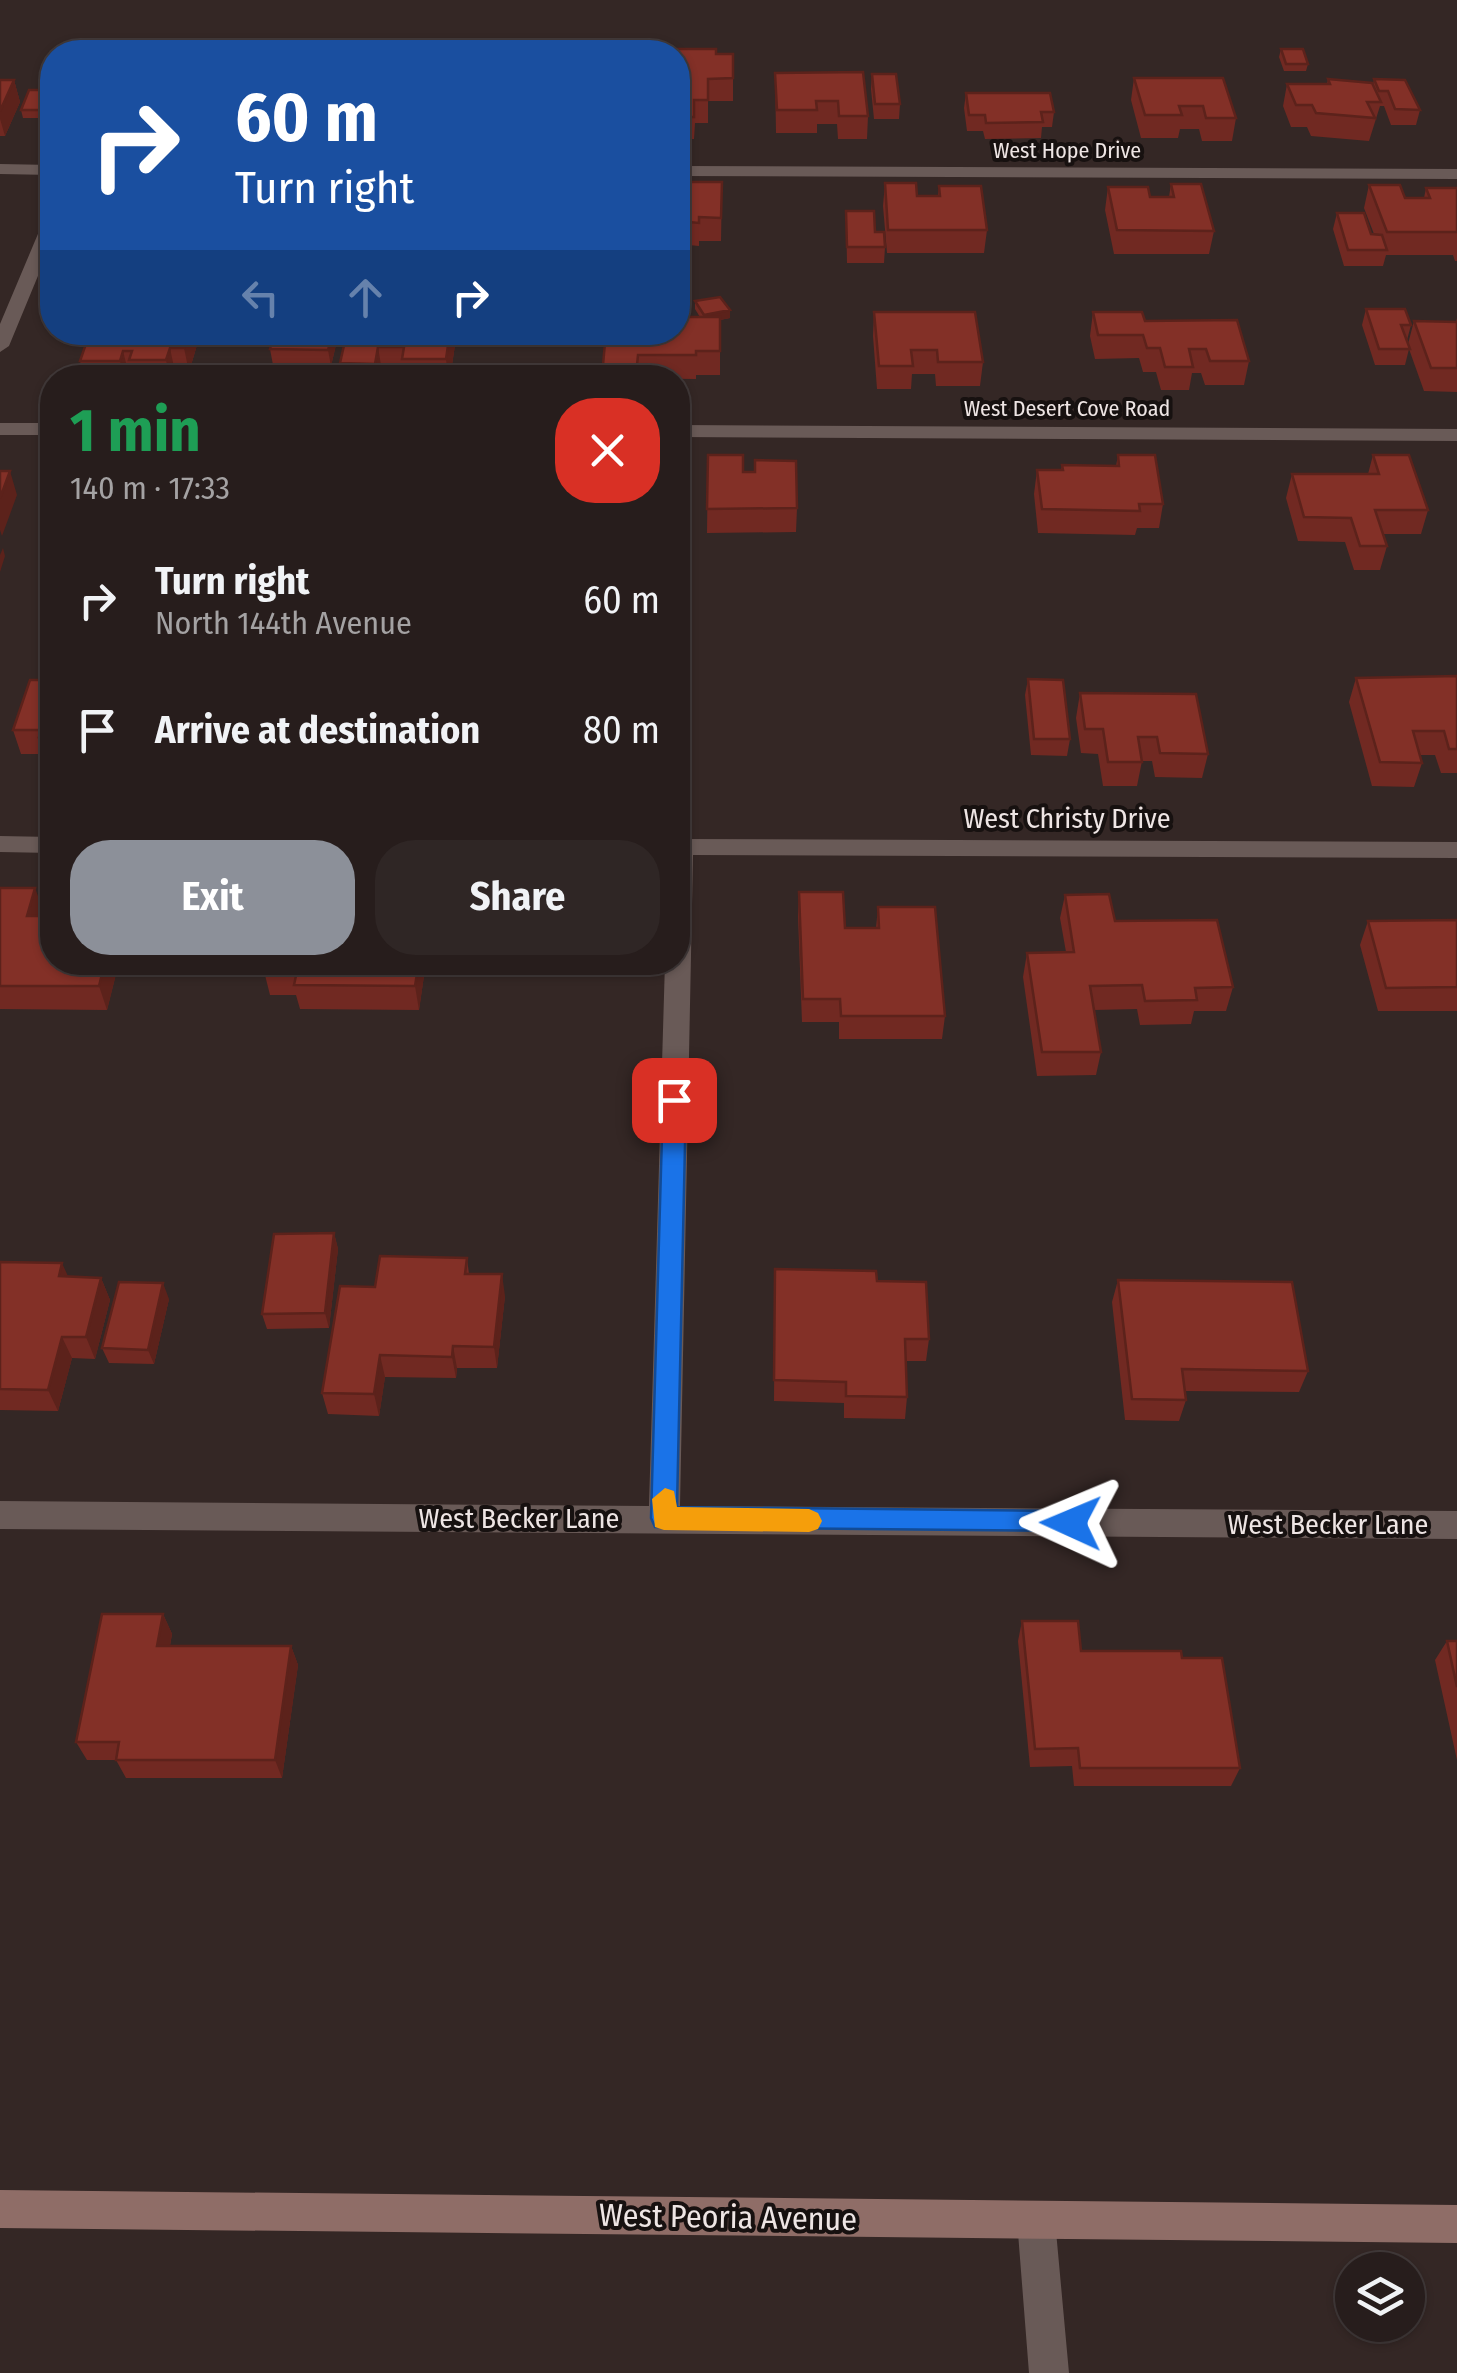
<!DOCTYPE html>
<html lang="en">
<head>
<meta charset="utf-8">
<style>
  body { margin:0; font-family:"Fira Sans Condensed",sans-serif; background:#2f2625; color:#f1f3f6; height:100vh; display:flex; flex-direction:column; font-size:38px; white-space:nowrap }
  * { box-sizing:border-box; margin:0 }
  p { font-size:32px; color:#a4a2a3 }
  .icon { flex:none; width:55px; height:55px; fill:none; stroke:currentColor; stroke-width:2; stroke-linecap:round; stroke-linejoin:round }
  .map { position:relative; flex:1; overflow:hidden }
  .panel { position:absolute; left:40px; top:365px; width:650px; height:610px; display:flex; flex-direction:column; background:#271d1c; border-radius:40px; box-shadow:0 2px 8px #0004,0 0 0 2px #433b3b }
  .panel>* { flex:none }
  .guide { position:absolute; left:40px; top:40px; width:650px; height:305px; border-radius:40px; box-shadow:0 2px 8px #0004,0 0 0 2px #433b3b; background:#1a4fa0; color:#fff; overflow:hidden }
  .fabs { position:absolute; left:1335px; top:2252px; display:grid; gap:20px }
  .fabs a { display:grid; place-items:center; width:90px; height:90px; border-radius:50%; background:#271d1c; box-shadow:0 2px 8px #0004,0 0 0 2px #433b3b; font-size:50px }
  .pin { position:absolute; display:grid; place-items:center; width:85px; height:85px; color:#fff; margin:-42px; border-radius:20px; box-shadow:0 5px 15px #0006 }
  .me { position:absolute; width:110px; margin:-55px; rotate:271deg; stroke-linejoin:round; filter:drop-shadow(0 0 8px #0008) }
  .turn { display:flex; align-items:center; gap:35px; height:210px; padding:0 30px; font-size:45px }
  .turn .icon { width:130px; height:130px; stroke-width:2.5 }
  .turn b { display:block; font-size:70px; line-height:85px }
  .lanes { display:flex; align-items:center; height:95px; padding:0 30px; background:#0003; justify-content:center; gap:50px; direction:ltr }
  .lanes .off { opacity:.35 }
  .round { display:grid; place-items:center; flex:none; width:105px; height:105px; border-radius:40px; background:#2f2625 }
  .headline { display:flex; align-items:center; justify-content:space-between; height:170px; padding:0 30px }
  h1 { font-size:60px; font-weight:700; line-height:75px; color:#1e9e55 }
  .button { display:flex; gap:20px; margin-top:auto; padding:20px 30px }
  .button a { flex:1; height:115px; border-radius:40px; background:#8c9099; color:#fff; font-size:40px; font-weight:700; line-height:115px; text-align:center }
  .button a+a { background:#2f2625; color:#f1f3f6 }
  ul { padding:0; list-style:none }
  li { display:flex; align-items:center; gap:30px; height:130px; padding:0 30px }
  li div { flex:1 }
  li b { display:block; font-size:38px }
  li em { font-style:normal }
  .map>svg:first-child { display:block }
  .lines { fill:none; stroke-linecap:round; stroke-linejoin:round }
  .minor { fill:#695a57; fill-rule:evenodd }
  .secondary { fill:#8f6d67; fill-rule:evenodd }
  .wall { fill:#712922 }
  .shaded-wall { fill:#5c221b }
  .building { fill:#833027; stroke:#5c221b; stroke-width:2.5 }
  .route { fill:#1a73e8; stroke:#114b97; stroke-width:2.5 }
  .slow { fill:#f59e0b }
  .labels { text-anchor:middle; stroke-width:8; stroke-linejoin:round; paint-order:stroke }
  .far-street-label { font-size:22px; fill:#eee5e4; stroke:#171110 }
  .street-label { font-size:28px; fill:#eee5e4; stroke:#171110 }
  .near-street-label { font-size:32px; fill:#eee5e4; stroke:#171110 }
</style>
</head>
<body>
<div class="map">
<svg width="1457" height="2373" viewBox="0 0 1457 2373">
  <rect width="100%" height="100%" fill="#342725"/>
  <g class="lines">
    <!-- minor -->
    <path class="minor" d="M 0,164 L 52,165 L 52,175 L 0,174 Z
      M 678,166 L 1457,169 L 1457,179 L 678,176 Z
      M 52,217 L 52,242 L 9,346 L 0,352 L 0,324 L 43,222 Z
      M 0,423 L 52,423 L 52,435 L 0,435 Z
      M 678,425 L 1457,429 L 1457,441 L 678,437 Z
      M 0,836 L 52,837 L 52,853 L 0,852 Z
      M 678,839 L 1457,842 L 1457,858 L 693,855 L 680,1506 L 1457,1511 L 1457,1539 L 0,1529 L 0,1501 L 649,1506 L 665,962 L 678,962 Z
      M 1036,2201 L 1050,2206 L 1055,2220 L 1069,2373 L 1029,2373 L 1017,2220 L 1022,2206 Z"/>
    <!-- secondary -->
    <path class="secondary" d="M 0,2190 L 1457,2205 L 1457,2243 L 0,2228 Z"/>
  </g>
  <!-- wall -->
  <path class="wall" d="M 1281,49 L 1308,64 L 1306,71 L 1284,71 L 1279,57 Z
    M 678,52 L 733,54 L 733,101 L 708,101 L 708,123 L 695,123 L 694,139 L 678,139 Z
    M 863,72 L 868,116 L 867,139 L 838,139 L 837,124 L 817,124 L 817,133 L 776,133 L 775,73 Z
    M 872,74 L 900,104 L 899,119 L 874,119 L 871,89 Z
    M 1134,78 L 1236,118 L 1232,141 L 1202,141 L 1199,129 L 1180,129 L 1178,138 L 1141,138 L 1131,100 Z
    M 1328,79 L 1373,85 L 1374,79 L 1420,110 L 1416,125 L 1391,125 L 1384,106 L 1380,106 L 1369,141 L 1311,136 L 1307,127 L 1291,127 L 1283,106 L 1287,84 L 1327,84 Z
    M 0,80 L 14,80 L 20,102 L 5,136 L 0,136 Z
    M 52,90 L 52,106 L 48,118 L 23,118 L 21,110 Z
    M 966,93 L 1054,112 L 1052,127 L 1042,127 L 1041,138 L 985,139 L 983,131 L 967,131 L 964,108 Z
    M 722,182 L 721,241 L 699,241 L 699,246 L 678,244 L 678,190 L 690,190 Z
    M 885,183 L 917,196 L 938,196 L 939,186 L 987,230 L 984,253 L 887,253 L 883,206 Z
    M 1171,184 L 1214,231 L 1209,254 L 1114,254 L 1105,210 L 1108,187 L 1150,197 L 1169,197 Z
    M 1369,185 L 1405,198 L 1424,198 L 1426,188 L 1457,188 L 1457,261 L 1455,261 L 1453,255 L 1386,255 L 1383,266 L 1344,266 L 1333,229 L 1337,213 L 1371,234 L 1374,234 L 1364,208 Z
    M 846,211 L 875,232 L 885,247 L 884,263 L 847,263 Z
    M 695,301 L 730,318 L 720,320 L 720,375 L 696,375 L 696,379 L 604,378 L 603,365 L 700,317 L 695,309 Z
    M 1366,309 L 1411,325 L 1407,340 L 1408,344 L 1414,321 L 1456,322 L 1457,318 L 1457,392 L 1424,391 L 1409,349 L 1405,365 L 1375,365 L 1362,325 Z
    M 874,312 L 983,362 L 980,386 L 936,386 L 935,374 L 912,374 L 911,389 L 877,389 L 873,336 Z
    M 1093,312 L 1145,321 L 1249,361 L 1244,385 L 1205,385 L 1201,373 L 1192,373 L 1189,390 L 1161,390 L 1156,372 L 1143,372 L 1139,358 L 1095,359 L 1090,336 Z
    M 90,332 L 194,332 L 197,345 L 189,372 L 175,372 L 173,378 L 133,378 L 133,375 L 129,375 L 128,378 L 84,378 L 80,361 Z
    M 275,332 L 339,332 L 331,366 L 273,365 L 270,349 Z
    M 347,332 L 457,332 L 450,378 L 404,378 L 403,371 L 382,371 L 380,378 L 342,378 L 340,363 Z
    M 548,332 L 590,332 L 590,342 L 549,342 Z
    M 708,455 L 743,472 L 797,508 L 796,532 L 707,533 Z
    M 1118,455 L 1163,504 L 1159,528 L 1137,528 L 1135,535 L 1038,533 L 1034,494 L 1037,470 L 1061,470 L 1062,465 L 1116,466 Z
    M 1373,455 L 1428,510 L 1421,534 L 1383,534 L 1387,546 L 1380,570 L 1354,570 L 1345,542 L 1298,541 L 1286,498 L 1292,474 L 1368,474 Z
    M 1457,676 L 1457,773 L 1441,773 L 1435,755 L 1420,755 L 1422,763 L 1414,787 L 1372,786 L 1349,702 L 1356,678 Z
    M 1028,679 L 1070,739 L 1067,756 L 1031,755 L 1025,695 Z
    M 52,680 L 52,762 L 47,762 L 45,754 L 21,754 L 13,730 Z
    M 1080,693 L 1208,754 L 1202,778 L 1155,777 L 1152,761 L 1142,761 L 1137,786 L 1103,786 L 1098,754 L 1081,753 L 1076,718 Z
    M 0,888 L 44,912 L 43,916 L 52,962 L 119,962 L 107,1010 L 0,1009 Z
    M 799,892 L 845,928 L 876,928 L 878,907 L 945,1016 L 942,1039 L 839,1039 L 839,1022 L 802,1022 L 798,916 Z
    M 1065,895 L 1233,987 L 1226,1011 L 1194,1011 L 1191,1024 L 1140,1025 L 1137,1009 L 1094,1010 L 1101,1052 L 1096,1075 L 1037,1076 L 1023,977 L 1027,953 L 1066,952 L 1060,918 Z
    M 1457,920 L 1457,1011 L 1378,1011 L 1360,945 L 1368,921 Z
    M 266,962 L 426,962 L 419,1010 L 300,1009 L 296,995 L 270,995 L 264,971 Z
    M 334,1233 L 338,1249 L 329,1328 L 267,1329 L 262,1314 Z
    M 467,1258 L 469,1274 L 505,1296 L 497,1368 L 457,1368 L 456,1378 L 385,1377 L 379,1416 L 328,1414 L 322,1393 L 375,1287 Z
    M 0,1262 L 68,1277 L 101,1278 L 110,1300 L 95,1359 L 72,1358 L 58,1411 L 0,1410 Z
    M 775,1269 L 877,1281 L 929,1339 L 926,1361 L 906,1361 L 907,1397 L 905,1419 L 844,1418 L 844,1403 L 774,1401 Z
    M 1118,1280 L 1308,1371 L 1299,1392 L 1185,1391 L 1186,1400 L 1179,1421 L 1125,1420 L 1112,1302 Z
    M 169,1299 L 154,1364 L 109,1363 L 102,1348 Z
    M 163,1614 L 172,1634 L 170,1646 L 291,1646 L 298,1665 L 282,1778 L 126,1778 L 116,1760 L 87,1760 L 76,1742 Z
    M 1022,1621 L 1081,1651 L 1182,1658 L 1240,1768 L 1231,1786 L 1074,1786 L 1072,1766 L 1030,1767 L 1018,1641 Z
    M 1447,1641 L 1457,1641 L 1457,1760 L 1435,1660 Z"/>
  <!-- shaded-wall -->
  <path class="shaded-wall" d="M 14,80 L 20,102 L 5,136 L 0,119 L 0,111 Z
    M 52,93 L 52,106 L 48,118 L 46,110 Z
    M 730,310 L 730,318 L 704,323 L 704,315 Z
    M 188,332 L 194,332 L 197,345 L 189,372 L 184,348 Z
    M 333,332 L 339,332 L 331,366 L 328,350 Z
    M 450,332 L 457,332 L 450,378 L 448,378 L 446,359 Z
    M 378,347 L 382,371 L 380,378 L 377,378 L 375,364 Z
    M 170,348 L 175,372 L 173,378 L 170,378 L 166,360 Z
    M 123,351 L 129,375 L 128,378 L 124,378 L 120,361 Z
    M 10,471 L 17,495 L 2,536 L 0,530 L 0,498 Z
    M 3,548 L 5,556 L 0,572 L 0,555 Z
    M 35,888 L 44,912 L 36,940 L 27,916 Z
    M 105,962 L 119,962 L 107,1010 L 99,986 Z
    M 419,962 L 426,962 L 419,1010 L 415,986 Z
    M 334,1233 L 338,1249 L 329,1328 L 325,1313 Z
    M 62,1263 L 72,1285 L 59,1276 Z
    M 502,1274 L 505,1296 L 497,1368 L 494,1347 Z
    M 101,1278 L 110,1300 L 95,1359 L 86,1337 Z
    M 163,1283 L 169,1299 L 154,1364 L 148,1350 Z
    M 62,1337 L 72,1358 L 58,1411 L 48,1390 Z
    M 453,1346 L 457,1368 L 456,1378 L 452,1357 Z
    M 380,1355 L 385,1377 L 379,1416 L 374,1394 Z
    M 163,1614 L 172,1634 L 166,1665 L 157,1646 Z
    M 291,1646 L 298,1665 L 282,1778 L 275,1760 Z"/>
  <!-- building -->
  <path class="building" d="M 676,49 L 716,49 L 716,54 L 733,54 L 733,78 L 708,79 L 708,100 L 694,100 L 694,117 L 678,117 Z
    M 1281,49 L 1303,49 L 1308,64 L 1286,64 Z
    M 863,72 L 868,116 L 839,116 L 838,101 L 816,101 L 817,110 L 777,110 L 775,73 Z
    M 872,74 L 896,74 L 900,104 L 875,104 Z
    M 1134,78 L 1223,78 L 1236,118 L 1206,118 L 1203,106 L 1179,106 L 1182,115 L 1145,115 Z
    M 1328,79 L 1372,83 L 1381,102 L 1367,102 L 1375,118 L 1316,113 L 1312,105 L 1296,105 L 1287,84 L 1330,84 Z
    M 1374,79 L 1405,80 L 1420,110 L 1395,109 L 1388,91 L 1379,91 Z
    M 0,80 L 14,80 L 0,111 Z
    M 29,90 L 52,90 L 46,110 L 21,110 Z
    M 966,93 L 1050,93 L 1054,112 L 1041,112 L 1043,122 L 986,123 L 985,115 L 969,115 Z
    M 690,182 L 722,182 L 721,218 L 699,217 L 699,223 L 678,221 L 678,190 L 690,190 Z
    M 885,183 L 916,183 L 917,196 L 940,196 L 939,186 L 981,186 L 987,230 L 888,230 Z
    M 1171,184 L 1201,184 L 1214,231 L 1117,230 L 1108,187 L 1148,187 L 1150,197 L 1174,197 Z
    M 1369,185 L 1400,185 L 1405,198 L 1430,198 L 1426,188 L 1457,188 L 1457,232 L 1387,232 Z
    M 846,211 L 874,211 L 875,232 L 884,232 L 885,247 L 847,247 Z
    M 1337,213 L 1364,213 L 1371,234 L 1382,235 L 1387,250 L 1348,250 Z
    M 720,297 L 730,310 L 704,315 L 695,301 Z
    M 1366,309 L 1405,309 L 1411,325 L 1401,325 L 1410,349 L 1379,349 Z
    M 874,312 L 975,312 L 983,362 L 938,362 L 937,350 L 911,350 L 913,366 L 879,366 Z
    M 1093,312 L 1142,312 L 1145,321 L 1237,320 L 1249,361 L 1210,361 L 1206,349 L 1189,349 L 1193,367 L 1165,367 L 1160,348 L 1147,348 L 1143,335 L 1098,335 Z
    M 678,317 L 720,317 L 720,351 L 696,351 L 696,355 L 638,355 L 637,365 L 603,365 L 606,332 L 678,332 Z
    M 1414,321 L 1457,322 L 1457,368 L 1431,368 Z
    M 90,332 L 188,332 L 184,348 L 170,348 L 166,360 L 129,360 L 132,351 L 123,351 L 120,361 L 80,361 Z
    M 275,332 L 333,332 L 328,350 L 270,349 Z
    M 347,332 L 450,332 L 446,359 L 402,359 L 404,347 L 378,347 L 375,364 L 340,363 Z
    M 708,455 L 743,455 L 743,472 L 755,472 L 755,460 L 796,461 L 797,508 L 707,509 Z
    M 1118,455 L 1155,455 L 1163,504 L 1139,504 L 1140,511 L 1042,509 L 1037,470 L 1063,470 L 1062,465 L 1119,466 Z
    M 1373,455 L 1409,455 L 1428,510 L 1375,510 L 1387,546 L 1360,546 L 1351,518 L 1304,517 L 1292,474 L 1379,474 Z
    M 0,471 L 10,471 L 0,498 Z
    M 1457,676 L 1457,749 L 1449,749 L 1444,731 L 1413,731 L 1422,763 L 1380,762 L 1356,678 Z
    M 1028,679 L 1063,680 L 1070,739 L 1034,739 Z
    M 30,680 L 52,680 L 52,737 L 39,737 L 42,730 L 13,730 Z
    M 1080,693 L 1196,694 L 1208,754 L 1160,753 L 1157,737 L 1138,737 L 1142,762 L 1108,762 L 1103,729 L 1085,729 Z
    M 0,888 L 35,888 L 27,916 L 52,916 L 52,962 L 105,962 L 99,986 L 0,986 Z
    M 799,892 L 843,892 L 845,928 L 879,928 L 878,907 L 935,907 L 945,1016 L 841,1016 L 840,999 L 803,999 Z
    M 1109,894 L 1115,921 L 1217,920 L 1233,987 L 1195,988 L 1197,1000 L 1145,1001 L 1142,985 L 1090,986 L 1101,1052 L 1042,1052 L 1027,953 L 1074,952 L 1065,895 Z
    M 1457,920 L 1457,987 L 1386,988 L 1368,921 Z
    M 266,962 L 419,962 L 415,986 L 294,985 L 297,971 L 264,971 Z
    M 334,1233 L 325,1313 L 262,1314 L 274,1234 Z
    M 380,1256 L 467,1258 L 465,1274 L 502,1274 L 494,1347 L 453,1346 L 452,1357 L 380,1355 L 374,1394 L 322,1393 L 340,1286 L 375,1287 Z
    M 0,1262 L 62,1263 L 59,1276 L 101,1278 L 86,1337 L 62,1337 L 48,1390 L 0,1389 Z
    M 775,1269 L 876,1271 L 877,1281 L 926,1282 L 929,1339 L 905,1339 L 907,1397 L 846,1396 L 846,1382 L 774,1380 Z
    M 1118,1280 L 1292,1282 L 1308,1371 L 1182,1369 L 1186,1400 L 1132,1399 Z
    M 119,1282 L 163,1283 L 148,1350 L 102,1348 Z
    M 102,1614 L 163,1614 L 157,1646 L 291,1646 L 275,1760 L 116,1760 L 119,1742 L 76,1742 Z
    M 1022,1621 L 1078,1621 L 1081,1651 L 1181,1651 L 1182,1658 L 1222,1658 L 1240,1768 L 1080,1768 L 1078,1748 L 1035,1749 Z
    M 1447,1641 L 1457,1641 L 1457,1687 Z"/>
  <!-- route -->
  <path class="route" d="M 674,1092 L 686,1100 L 677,1507 L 1071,1511 L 1080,1515 L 1084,1523 L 1080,1531 L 655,1527 L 651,1518 L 663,1100 Z"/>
  <!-- slow -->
  <path class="slow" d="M 665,1488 L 674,1491 L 677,1507 L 809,1509 L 818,1513 L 822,1521 L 818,1529 L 809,1532 L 664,1530 L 655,1527 L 652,1499 Z"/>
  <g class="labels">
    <!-- far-street labels -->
    <g class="far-street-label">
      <text x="1067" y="158">West Hope Drive</text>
      <text x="1067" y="416">West Desert Cove Road</text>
    </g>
    <!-- street labels -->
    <g class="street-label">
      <text x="1067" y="828">West Christy Drive</text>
      <text x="519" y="1528">West Becker Lane</text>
      <text x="1328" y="1534">West Becker Lane</text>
    </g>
    <!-- near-street labels -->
    <g class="near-street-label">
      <text transform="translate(728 2217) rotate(1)" y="11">West Peoria Avenue</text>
    </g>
  </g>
</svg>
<div class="fabs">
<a><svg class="icon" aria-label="layers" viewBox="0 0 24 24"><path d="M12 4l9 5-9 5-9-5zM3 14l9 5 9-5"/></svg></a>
</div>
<div class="pin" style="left:674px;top:1100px;background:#d93025"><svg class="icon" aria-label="arrive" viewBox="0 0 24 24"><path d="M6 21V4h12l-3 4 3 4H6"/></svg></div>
<svg class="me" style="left:1071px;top:1523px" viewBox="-20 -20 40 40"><path d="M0-17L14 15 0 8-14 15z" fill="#1a73e8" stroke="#fff" stroke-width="4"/></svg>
<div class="guide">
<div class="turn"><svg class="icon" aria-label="right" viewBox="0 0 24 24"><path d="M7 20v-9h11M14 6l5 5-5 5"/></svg><div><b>60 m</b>Turn right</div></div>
<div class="lanes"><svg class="icon off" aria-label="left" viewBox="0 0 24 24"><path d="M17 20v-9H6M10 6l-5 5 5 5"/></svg><svg class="icon off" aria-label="ahead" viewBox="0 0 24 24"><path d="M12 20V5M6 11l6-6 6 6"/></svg><svg class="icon" aria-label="right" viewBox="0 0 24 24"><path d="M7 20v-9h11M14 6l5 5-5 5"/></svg></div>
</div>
<section class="panel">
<div class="headline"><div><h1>1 min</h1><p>140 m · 17:33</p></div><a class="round" style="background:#d93025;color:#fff"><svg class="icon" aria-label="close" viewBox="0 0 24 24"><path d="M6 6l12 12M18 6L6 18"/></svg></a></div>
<ul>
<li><svg class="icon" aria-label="right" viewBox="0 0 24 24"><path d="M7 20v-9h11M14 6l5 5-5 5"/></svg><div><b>Turn right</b><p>North 144th Avenue</p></div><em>60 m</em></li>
<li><svg class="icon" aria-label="arrive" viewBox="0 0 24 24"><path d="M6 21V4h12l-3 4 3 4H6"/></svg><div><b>Arrive at destination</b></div><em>80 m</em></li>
</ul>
<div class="button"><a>Exit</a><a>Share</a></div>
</section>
</div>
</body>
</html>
